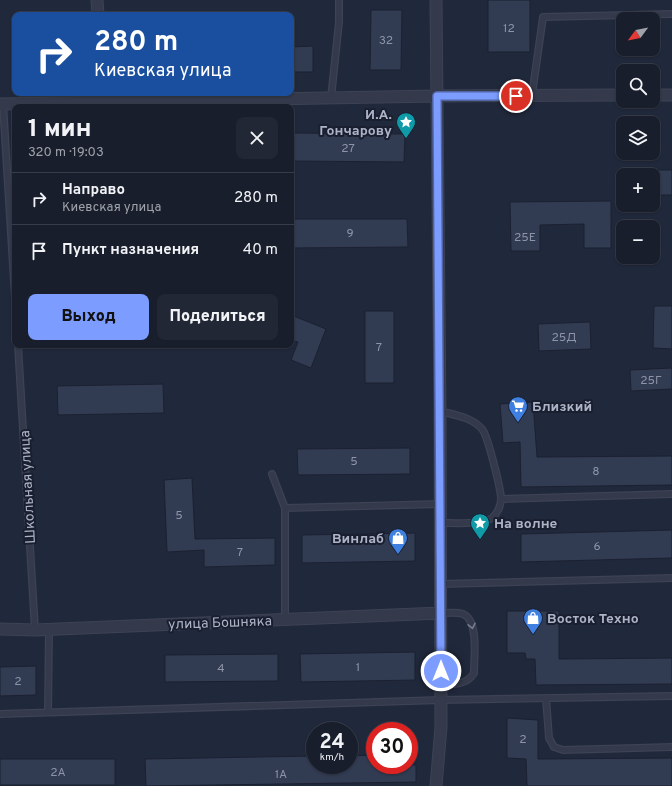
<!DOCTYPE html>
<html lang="ru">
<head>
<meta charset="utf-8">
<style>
  body { margin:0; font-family:Overpass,sans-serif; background:#212734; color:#f1f3f6; height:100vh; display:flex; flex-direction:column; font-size:15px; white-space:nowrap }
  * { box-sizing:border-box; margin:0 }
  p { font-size:13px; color:#9fa2a9 }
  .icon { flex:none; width:22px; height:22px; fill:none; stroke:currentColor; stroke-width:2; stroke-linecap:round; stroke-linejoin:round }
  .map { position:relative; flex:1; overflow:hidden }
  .panel { position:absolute; left:12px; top:104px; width:282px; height:244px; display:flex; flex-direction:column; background:#181e2c; border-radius:8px; box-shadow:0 1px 3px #0004,0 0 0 1px #363c48 }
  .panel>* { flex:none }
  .top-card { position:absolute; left:12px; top:12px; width:282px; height:84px; border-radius:8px; box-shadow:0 1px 3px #0004,0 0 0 1px #363c48; background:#1a4fa0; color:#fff; overflow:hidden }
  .needle { width:26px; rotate:238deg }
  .controls { position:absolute; left:616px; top:12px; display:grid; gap:8px }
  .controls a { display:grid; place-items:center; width:44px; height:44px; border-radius:8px; background:#181e2c; box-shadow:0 1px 3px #0004,0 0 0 1px #363c48; font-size:20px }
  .speed { position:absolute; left:306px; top:722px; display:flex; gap:8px; font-size:20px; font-weight:700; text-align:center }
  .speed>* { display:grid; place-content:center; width:52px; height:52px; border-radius:50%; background:#181e2c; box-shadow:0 1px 3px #0004,0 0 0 1px #363c48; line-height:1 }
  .speed small { font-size:10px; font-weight:400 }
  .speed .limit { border:6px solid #d22; background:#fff; color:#111 }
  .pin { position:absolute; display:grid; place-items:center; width:34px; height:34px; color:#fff; margin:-17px; border:2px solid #fff; border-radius:50%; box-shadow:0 1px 4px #0007 }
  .me { position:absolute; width:44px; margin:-22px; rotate:0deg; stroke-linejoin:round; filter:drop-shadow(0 0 3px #0008) }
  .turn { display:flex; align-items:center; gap:14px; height:84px; padding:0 16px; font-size:18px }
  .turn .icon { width:52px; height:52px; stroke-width:2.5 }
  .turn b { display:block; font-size:28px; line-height:34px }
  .round { display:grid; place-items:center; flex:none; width:42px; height:42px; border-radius:8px; background:#212734 }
  .head { display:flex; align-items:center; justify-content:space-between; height:68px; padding:0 16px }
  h1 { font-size:24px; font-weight:800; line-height:30px }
  .primary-button { display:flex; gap:8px; margin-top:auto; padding:8px 16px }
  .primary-button a { flex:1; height:46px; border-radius:8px; background:#7c9cff; color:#111; font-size:16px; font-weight:800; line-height:46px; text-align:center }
  .primary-button a+a { background:#212734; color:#f1f3f6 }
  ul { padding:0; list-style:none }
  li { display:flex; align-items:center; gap:12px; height:52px; padding:0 16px; border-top:1px solid #363c48 }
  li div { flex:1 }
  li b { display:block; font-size:15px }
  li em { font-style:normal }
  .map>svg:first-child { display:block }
  .building { fill:#313b52; stroke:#1b2131 }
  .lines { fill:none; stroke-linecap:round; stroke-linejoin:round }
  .lane-casing { stroke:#3d4354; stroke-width:8 }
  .street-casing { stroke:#3d4354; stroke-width:13 }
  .lane { stroke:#343a4b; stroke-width:5.5 }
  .street { stroke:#343a4b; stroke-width:11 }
  .oneway { stroke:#777d8f }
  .route-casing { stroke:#5165a6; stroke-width:10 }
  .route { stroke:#7c9cff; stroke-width:7 }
  .labels { text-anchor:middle; stroke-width:4; stroke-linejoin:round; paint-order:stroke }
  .number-label { font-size:12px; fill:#8d94a8 }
  .poi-label { font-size:14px; font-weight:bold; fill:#aeb4c7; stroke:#191f2f; text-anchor:start }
  .street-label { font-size:14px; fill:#aeb4c7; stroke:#191f2f }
</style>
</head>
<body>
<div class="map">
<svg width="672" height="786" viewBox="0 0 672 786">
  <rect width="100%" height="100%" fill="#20283b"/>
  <!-- building -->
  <path class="building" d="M 488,0 L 530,0 L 530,52 L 488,52 Z
    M 371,10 L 402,10 L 401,70 L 370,70 Z
    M 313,46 L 313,72 L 291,72 L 291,47 Z
    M 292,133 L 405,134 L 404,162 L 291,161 Z
    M 653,170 L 672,170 L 672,195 L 653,195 Z
    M 611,201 L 611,248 L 584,248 L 584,224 L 540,225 L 540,251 L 511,251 L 510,202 Z
    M 292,219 L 407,219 L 408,247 L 292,248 Z
    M 654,306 L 672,306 L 672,349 L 653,348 Z
    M 365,311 L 394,311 L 394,383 L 365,383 Z
    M 291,315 L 326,329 L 311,368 L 291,360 L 298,342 L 291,340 Z
    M 590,322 L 591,349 L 539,351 L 538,324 Z
    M 672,368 L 672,389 L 631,391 L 630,370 Z
    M 163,384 L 164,413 L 58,415 L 57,386 Z
    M 533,402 L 537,457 L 672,456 L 672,485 L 521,487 L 520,442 L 503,443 L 500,404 Z
    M 410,448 L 410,474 L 298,475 L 297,449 Z
    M 192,478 L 195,539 L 275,538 L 275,565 L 204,567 L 204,550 L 167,552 L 164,480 Z
    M 672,530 L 672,558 L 521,562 L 521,534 Z
    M 415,533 L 415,561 L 302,563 L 302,535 Z
    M 507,611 L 559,611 L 559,659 L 672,658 L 672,684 L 536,685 L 535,659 L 526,659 L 525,653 L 507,653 Z
    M 415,652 L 415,680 L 301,682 L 300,654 Z
    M 278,654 L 278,681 L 165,682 L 165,655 Z
    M 36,666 L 36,695 L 0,696 L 0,667 Z
    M 507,718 L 538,720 L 538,759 L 672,758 L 672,786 L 527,786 L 526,759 L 507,758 Z
    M 375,755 L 375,765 L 416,765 L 416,782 L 146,786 L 145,759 L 315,756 L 315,765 L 349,765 L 349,756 Z
    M 0,759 L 115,759 L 115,785 L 0,785 Z"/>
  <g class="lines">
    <!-- lane casing -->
    <g class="lane-casing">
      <path id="lane" d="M 532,95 L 543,17 L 672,14
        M 331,98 L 339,22 L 339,0
        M 3,104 L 15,297
        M 18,345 L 35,630
        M 440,411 C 454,415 472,417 482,429 C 488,436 501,490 501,499 C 501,506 497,514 492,518 C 483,525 453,523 441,523
        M 272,474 L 285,508 L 285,619
        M 501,499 L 672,494
        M 285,508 L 441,504
        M 440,584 L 672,578
        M 441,613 C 447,613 457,612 463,614 C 479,620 474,658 474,673 C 467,685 454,684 441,685
        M 546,698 L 549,738 L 554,747 L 563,750 L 672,747
        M 48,712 L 49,629
        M 0,714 L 441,700 L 672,696"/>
    </g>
    <!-- street casing -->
    <g class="street-casing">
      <path id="street" d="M 97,0 L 98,15
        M 436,0 L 440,411 L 441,727 L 436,786
        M 100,93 L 100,103
        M 653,95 L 672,95
        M 0,104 L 437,96 L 623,95
        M 0,629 L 35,630 L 441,613"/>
    </g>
    <!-- lane -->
    <use href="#lane" class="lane"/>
    <!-- street -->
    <use href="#street" class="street"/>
  </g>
  <!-- one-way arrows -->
  <defs><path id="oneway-chevron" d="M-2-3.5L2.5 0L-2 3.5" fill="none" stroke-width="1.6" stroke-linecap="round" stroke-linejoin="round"/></defs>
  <use class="oneway" href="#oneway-chevron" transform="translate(472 626) rotate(78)"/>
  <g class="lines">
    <!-- route casing -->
    <g class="route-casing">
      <path id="route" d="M 441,671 L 437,96 L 516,96"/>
    </g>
    <!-- route -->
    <use href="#route" class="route"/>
  </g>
  <!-- icons -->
  <defs>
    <g id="sight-pin" transform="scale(1)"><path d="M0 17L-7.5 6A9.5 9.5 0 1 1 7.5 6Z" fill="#0f9aa8" stroke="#191f2f"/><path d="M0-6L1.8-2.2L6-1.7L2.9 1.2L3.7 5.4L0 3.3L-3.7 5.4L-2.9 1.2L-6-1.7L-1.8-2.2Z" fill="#fff"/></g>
    <g id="supermarket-pin" transform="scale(1)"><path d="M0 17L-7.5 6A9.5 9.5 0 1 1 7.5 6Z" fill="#3f7fe0" stroke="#191f2f"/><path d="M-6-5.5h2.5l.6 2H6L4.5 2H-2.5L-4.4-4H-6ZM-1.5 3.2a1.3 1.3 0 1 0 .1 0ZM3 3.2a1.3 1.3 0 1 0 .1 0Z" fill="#fff"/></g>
    <g id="shop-pin" transform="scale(1)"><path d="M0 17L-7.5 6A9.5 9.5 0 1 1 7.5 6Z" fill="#3f7fe0" stroke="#191f2f"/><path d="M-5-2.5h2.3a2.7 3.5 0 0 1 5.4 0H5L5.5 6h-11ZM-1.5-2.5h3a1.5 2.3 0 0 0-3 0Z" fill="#fff"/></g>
  </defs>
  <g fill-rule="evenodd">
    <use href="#sight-pin" x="406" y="122"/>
    <use href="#supermarket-pin" x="518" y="406"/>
    <use href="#sight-pin" x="480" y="523"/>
    <use href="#shop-pin" x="398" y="538"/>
    <use href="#shop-pin" x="533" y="618"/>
  </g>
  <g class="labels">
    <!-- number labels -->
    <g class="number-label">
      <text x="509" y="32">12</text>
      <text x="386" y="44">32</text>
      <text x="348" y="152">27</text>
      <text x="350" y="237">9</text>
      <text x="525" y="241">25Е</text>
      <text x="564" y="341">25Д</text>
      <text x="379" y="351">7</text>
      <text x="651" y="384">25Г</text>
      <text x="354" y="465">5</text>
      <text x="596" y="475">8</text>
      <text x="179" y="519">5</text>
      <text x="597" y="550">6</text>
      <text x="240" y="556">7</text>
      <text x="358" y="671">1</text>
      <text x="221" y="672">4</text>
      <text x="18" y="685">2</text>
      <text x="523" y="743">2</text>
      <text x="58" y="776">2А</text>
      <text x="281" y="778">1А</text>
    </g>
    <!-- poi labels -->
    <g class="poi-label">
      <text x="392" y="119" text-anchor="end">И.А.<tspan x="392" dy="16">Гончарову</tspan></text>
      <text x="532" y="411">Близкий</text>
      <text x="494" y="528">На волне</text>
      <text x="384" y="543" text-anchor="end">Винлаб</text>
      <text x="547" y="623">Восток Техно</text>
    </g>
    <!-- street labels -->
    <g class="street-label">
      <text transform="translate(27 487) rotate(-93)" y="5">Школьная улица</text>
      <text transform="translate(220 622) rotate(-2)" y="5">улица Бошняка</text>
    </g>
  </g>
</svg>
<div class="controls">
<a><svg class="needle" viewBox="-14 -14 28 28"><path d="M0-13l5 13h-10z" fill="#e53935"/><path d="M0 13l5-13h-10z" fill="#9fa2a9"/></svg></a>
<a><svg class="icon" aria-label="search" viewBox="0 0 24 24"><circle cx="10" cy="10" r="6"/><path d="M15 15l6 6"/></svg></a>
<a><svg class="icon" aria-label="layers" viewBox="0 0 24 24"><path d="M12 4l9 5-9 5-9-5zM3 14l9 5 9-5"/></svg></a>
<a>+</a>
<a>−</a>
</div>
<div class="speed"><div>24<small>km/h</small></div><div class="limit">30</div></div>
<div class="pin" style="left:516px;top:96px;background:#d93025"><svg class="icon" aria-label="arrive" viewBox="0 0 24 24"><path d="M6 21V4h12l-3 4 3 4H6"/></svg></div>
<svg class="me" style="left:441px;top:671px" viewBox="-20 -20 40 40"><circle r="17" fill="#7c9cff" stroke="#fff" stroke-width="3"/><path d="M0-11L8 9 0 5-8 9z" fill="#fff"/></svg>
<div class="top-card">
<div class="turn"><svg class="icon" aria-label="right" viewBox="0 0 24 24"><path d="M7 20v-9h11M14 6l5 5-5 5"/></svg><div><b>280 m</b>Киевская улица</div></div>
</div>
<section class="panel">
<div class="head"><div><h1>1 мин</h1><p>320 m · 19:03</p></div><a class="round"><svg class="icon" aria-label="close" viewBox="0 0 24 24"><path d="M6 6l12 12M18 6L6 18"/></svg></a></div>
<ul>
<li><svg class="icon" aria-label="right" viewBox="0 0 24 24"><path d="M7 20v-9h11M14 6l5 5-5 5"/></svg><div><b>Направо</b><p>Киевская улица</p></div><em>280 m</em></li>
<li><svg class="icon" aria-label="arrive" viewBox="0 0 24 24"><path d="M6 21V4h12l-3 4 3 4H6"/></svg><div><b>Пункт назначения</b></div><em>40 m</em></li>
</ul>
<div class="primary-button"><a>Выход</a><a>Поделиться</a></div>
</section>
</div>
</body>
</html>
